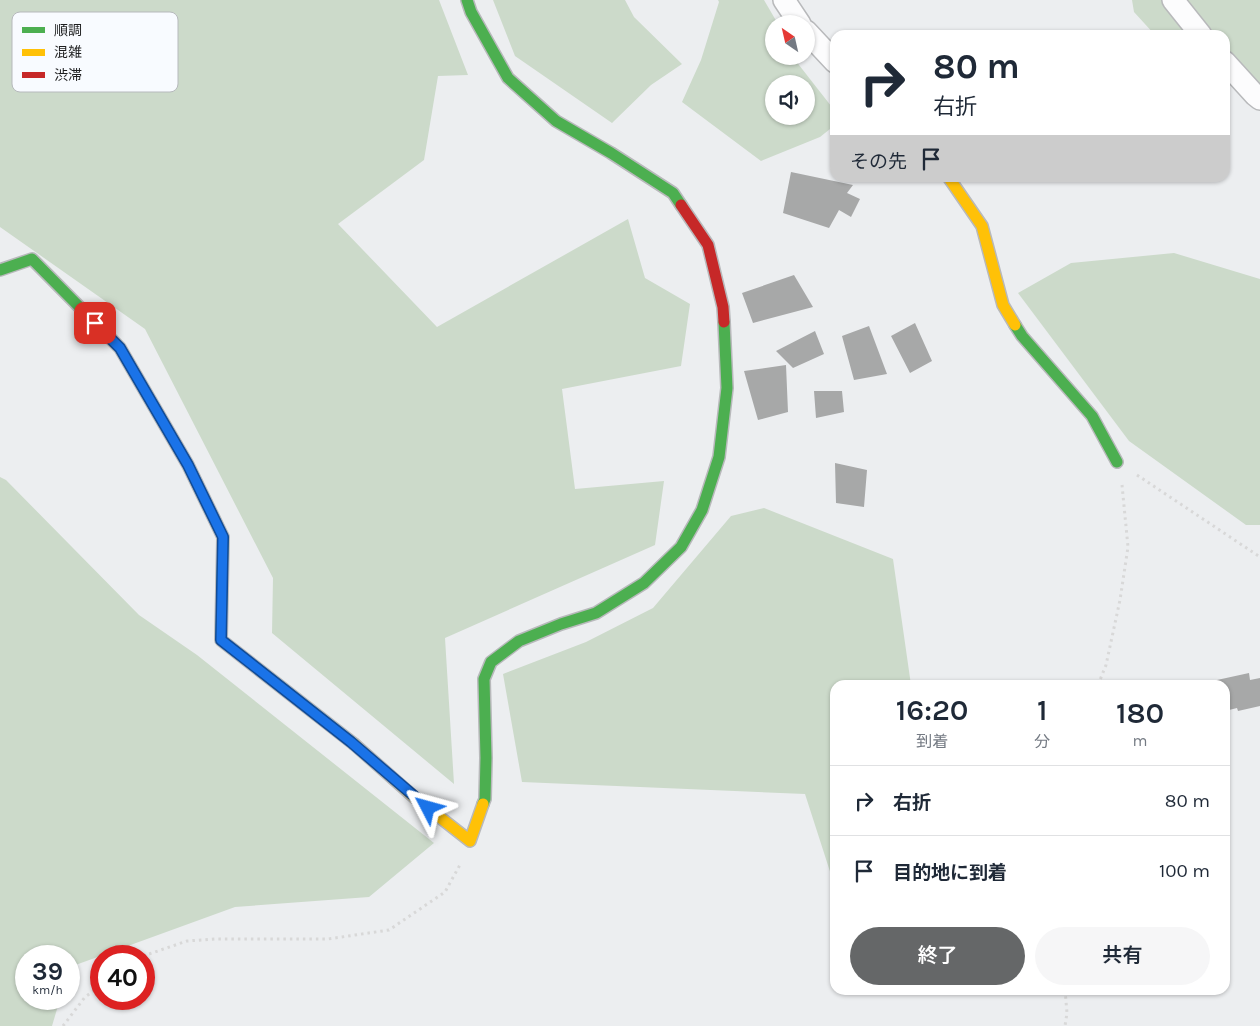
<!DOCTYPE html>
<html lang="ja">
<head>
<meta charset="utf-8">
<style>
  body { margin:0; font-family:Karla,"Noto Sans JP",sans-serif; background:#f6f6f7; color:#1f2937; height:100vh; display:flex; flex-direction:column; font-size:19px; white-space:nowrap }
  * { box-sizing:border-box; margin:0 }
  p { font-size:16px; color:#747a83 }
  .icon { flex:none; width:28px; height:28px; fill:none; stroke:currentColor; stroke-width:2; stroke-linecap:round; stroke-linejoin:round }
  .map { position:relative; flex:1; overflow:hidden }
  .details { position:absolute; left:830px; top:680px; width:400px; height:315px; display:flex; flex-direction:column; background:#fff; border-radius:15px; box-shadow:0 1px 4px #0004 }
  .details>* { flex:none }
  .hud { position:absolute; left:830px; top:30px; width:400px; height:152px; border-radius:15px; box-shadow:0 1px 4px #0004; background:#fff; color:#1f2937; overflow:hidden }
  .needle { width:32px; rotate:326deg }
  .controls { position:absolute; left:765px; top:15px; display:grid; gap:10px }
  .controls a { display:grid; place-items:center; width:50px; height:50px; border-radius:50%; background:#fff; box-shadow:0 1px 4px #0004; font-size:25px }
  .speed { position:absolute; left:15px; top:945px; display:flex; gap:10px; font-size:25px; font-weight:700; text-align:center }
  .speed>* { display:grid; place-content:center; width:65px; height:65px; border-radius:50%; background:#fff; box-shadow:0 1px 4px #0004; line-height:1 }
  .speed small { font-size:12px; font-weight:400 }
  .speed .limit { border:8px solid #d22; background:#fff; color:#111 }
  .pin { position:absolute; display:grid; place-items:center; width:42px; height:42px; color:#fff; margin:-21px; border-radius:10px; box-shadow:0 2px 8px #0006 }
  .me { position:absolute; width:55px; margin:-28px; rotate:309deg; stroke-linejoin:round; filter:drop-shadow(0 0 4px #0008) }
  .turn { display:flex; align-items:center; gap:18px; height:105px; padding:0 20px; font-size:22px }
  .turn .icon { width:65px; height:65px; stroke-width:2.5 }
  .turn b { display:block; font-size:35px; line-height:42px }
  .then { display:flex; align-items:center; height:48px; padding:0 20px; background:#0003; gap:10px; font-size:19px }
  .eta { display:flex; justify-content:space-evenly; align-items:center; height:85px; text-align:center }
  .eta b { font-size:30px; font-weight:600; line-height:35px }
  .primary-button { display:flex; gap:10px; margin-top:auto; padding:10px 20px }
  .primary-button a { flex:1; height:58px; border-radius:30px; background:#656768; color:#fff; font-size:20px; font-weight:600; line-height:58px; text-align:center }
  .primary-button a+a { background:#f6f6f7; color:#1f2937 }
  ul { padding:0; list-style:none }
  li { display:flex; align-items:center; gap:15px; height:70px; padding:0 20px; border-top:1px solid #e0e1e3 }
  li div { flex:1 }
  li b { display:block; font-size:19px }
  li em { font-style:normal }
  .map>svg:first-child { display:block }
  .green { fill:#ccdaca; fill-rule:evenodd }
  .building { fill:#a7a8a8 }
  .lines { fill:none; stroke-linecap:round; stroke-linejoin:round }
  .street-casing { stroke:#b8b9bb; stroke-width:24 }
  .fast-casing { stroke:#b8b9bb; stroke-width:14 }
  .slow-casing { stroke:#b8b9bb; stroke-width:14 }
  .jam-casing { stroke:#b8b9bb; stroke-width:14 }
  .path { stroke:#d8d8d8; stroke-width:3; stroke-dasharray:2.5 4; stroke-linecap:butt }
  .street { stroke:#fcfcfd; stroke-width:21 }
  .fast { stroke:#4caf50; stroke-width:11 }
  .slow { stroke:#ffc107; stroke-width:11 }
  .jam { stroke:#c62828; stroke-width:11 }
  .route-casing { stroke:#114b97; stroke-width:12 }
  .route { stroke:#1a73e8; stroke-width:9 }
  .key { fill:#f8fbff; stroke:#b6b9bc; stroke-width:1 }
  .key-label { font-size:14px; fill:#1d1e1f }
</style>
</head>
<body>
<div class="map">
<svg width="1260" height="1026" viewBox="0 0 1260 1026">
  <rect width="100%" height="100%" fill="#eceef0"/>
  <!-- green -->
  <path class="green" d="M 0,0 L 439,0 L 468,75 L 438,76 L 424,160 L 338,224 L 437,327 L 628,219 L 645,278 L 690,304 L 681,366 L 562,389 L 575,489 L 664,481 L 655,545 L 445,638 L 454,784 L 272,633 L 273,578 L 145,329 L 0,227 Z
    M 493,0 L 625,0 L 634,17 L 682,64 L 651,85 L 612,123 L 515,56 Z
    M 718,0 L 764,0 L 778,24 L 774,24 L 774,56 L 794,56 L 799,65 L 835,111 L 835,125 L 820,137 L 761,161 L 682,102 L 701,60 L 719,2 ZM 774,84 L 806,84 L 806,116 L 774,116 Z
    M 1132,0 L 1260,0 L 1260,87 L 1225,82 L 1225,35 L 1155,35 L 1134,12 Z
    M 1174,253 L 1260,279 L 1260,525 L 1246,525 L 1129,441 L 1018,293 L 1071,263 Z
    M 0,477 L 6,480 L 139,615 L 197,655 L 434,843 L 369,897 L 235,907 L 70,967 L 69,971 L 69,956 L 26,956 L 26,999 L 60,999 L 52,1026 L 0,1026 Z
    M 764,508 L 893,559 L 911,685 L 835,685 L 835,887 L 805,794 L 522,782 L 503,674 L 586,642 L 653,608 L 731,516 Z"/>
  <!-- building -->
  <path class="building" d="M 791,172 L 853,185 L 847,193 L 860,199 L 851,217 L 839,210 L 829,228 L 783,213 Z
    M 794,275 L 813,307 L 753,323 L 742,293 Z
    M 915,323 L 932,361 L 910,373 L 891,336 Z
    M 869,326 L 887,374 L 854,380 L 842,336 Z
    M 815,331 L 824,354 L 793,368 L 776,351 Z
    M 786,365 L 788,412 L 758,420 L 744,371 Z
    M 814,391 L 842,391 L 844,412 L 816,418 Z
    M 835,463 L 867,470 L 864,507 L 836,503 Z
    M 1249,673 L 1250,680 L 1260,678 L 1260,706 L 1238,711 L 1237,708 L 1225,711 L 1225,685 L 1219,685 L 1217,680 Z"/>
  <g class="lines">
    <!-- street casing -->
    <g class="street-casing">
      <path id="street" d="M 784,0 L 800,24
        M 1173,0 L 1201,35
        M 806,31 L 835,62
        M 1225,62 L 1255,95 L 1260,99"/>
    </g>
    <!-- fast casing -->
    <g class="fast-casing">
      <path id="fast" d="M 467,0 L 471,12 L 508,78 L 556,121 L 611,153 L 673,193 L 681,205
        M 0,270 L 32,259 L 120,348 L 188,465 L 223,537 L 221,640 L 354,744
        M 1015,325 L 1022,336 L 1092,416 L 1117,462
        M 483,804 L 485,799 L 486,758 L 484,679 L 491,662 L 519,641 L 561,624 L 596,613 L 644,583 L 681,547 L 702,510 L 719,457 L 727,388 L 724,322"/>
    </g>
    <!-- slow casing -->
    <g class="slow-casing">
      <path id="slow" d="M 949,178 L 982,226 L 1003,305 L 1015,325
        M 354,744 L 414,797 L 470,841 L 483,804"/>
    </g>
    <!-- jam casing -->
    <g class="jam-casing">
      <path id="jam" d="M 681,205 L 708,245 L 723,307 L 724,322"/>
    </g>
    <!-- path -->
    <path class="path" d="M 1137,475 L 1260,557
      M 1098,685 L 1106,665 L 1120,600 L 1128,547 L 1122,485
      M 144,958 L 149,954 L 187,941 L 215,939 L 328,939 L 389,930 L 445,892 L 461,863
      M 1065,990 L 1067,1013 L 1065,1026
      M 63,1026 L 85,997 L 101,986"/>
    <!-- street -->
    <use href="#street" class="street"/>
    <!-- fast -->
    <use href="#fast" class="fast"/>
    <!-- slow -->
    <use href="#slow" class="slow"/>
    <!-- jam -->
    <use href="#jam" class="jam"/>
  </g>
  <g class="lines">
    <!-- route casing -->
    <g class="route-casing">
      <path id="route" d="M 95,323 L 120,348 L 188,465 L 223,537 L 221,640 L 351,742 L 428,808"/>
    </g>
    <!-- route -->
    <use href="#route" class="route"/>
  </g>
  <!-- legend -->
  <rect x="12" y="12" width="166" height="80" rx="8" class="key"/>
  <rect x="22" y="27" width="23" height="6" fill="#4caf50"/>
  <rect x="22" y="49" width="23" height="7" fill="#ffc107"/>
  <rect x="22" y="72" width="23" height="6" fill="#c62828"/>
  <g class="key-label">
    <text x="54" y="35">順調</text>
    <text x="54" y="57">混雑</text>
    <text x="54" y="80">渋滞</text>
  </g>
</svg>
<div class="controls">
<a><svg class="needle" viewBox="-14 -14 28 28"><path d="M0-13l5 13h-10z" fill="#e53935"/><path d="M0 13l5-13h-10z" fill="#747a83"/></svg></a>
<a><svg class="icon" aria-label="sound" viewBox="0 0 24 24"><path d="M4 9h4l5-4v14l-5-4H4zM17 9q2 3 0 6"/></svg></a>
</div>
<div class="speed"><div>39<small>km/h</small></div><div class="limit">40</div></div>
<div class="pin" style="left:95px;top:323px;background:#d93025"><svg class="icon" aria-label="arrive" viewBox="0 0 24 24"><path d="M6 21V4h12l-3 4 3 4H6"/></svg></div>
<svg class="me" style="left:428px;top:808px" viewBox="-20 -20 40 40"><path d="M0-17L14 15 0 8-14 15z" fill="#1a73e8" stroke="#fff" stroke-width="4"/></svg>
<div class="hud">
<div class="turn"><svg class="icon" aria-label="right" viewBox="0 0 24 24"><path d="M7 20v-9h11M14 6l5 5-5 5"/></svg><div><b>80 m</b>右折</div></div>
<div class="then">その先<svg class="icon" aria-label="arrive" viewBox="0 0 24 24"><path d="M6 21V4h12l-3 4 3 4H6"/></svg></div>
</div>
<section class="details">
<div class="eta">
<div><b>16:20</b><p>到着</p></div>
<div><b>1</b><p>分</p></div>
<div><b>180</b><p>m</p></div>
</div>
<ul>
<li><svg class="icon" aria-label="right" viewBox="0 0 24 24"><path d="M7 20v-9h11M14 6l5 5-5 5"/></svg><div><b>右折</b></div><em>80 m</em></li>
<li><svg class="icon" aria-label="arrive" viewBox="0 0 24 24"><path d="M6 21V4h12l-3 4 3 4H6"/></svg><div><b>目的地に到着</b></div><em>100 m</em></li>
</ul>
<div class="primary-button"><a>終了</a><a>共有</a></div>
</section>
</div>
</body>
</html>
